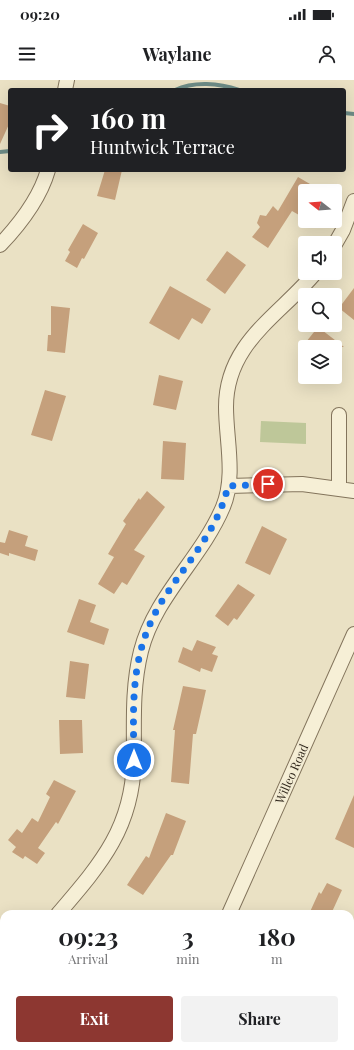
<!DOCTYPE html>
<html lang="en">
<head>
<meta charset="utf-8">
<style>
  body { margin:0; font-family:"Playfair Display",serif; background:#f2f2f2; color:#202124; height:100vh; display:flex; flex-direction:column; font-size:15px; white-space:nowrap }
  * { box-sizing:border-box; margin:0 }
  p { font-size:13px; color:#757577 }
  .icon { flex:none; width:22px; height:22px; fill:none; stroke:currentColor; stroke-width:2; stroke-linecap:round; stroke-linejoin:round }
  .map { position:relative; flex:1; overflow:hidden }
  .panel { position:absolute; left:0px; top:830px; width:354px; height:140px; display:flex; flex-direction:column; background:#fff; border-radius:12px 12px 0 0; box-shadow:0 4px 16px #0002 }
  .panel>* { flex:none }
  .hud { position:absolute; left:8px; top:8px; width:338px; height:84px; border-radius:4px; box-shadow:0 4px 16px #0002; background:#202124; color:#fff; overflow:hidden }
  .needle { width:26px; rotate:287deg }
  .buttons { position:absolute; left:298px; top:104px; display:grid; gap:8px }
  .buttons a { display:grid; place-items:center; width:44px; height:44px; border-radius:4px; background:#fff; box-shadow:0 4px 16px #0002; font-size:20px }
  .pin { position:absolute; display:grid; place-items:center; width:34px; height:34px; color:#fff; margin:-17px; border:2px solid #fff; border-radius:50%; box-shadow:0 1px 4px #0007 }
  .me { position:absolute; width:44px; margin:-22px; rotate:0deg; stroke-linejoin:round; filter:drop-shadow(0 0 3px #0008) }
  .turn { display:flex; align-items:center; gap:14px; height:84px; padding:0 16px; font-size:18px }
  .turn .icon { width:52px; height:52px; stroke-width:2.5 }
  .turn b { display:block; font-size:28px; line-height:34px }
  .eta { display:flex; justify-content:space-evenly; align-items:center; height:68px; text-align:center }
  .eta b { font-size:24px; font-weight:700; line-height:28px }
  .cta { display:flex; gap:8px; margin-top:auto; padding:8px 16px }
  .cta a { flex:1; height:46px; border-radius:4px; background:#8d3731; color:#fff; font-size:16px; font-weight:700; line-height:46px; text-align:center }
  .cta a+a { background:#f2f2f2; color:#202124 }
  .status { display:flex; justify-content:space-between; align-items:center; height:28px; padding:0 20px; background:#fff; direction:ltr }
  .status svg { height:11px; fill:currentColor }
  header { display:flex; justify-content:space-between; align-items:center; height:52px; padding:0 16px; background:#fff; font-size:18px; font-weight:700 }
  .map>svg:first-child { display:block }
  .green { fill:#bec799 }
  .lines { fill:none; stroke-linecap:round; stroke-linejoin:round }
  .stream { stroke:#6d8b86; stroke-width:4 }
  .building { fill:#c5a07c }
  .minor-casing { stroke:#83745c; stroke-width:16 }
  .minor { stroke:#f6efd6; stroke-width:14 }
  .route { stroke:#1a73e8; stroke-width:7; stroke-dasharray:0 12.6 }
  .labels { text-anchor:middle; stroke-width:3; stroke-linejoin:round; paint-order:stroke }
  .street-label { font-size:12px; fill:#342b1f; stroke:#f2ebd3 }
</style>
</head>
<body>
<div class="status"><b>09:20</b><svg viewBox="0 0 49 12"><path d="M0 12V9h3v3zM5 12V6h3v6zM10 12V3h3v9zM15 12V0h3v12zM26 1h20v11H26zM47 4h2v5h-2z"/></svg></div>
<header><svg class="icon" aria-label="menu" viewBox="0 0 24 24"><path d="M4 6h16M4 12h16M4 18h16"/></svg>Waylane<svg class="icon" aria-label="person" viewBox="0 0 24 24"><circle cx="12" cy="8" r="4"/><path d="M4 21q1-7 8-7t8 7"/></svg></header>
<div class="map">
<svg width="354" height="970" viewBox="0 0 354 970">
  <rect width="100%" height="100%" fill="#eae1c4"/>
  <!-- green -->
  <path class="green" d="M 261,341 L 306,343 L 306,364 L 260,362 Z"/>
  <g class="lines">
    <!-- stream -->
    <path class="stream" d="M 175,10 C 194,1 219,3 239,10
      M 344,33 L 354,34
      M 0,72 L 10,71"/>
  </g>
  <!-- building -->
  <path class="building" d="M 0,23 L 10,26 L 10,42 L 0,64 Z
    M 105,90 L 122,90 L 115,120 L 97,116 Z
    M 298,97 L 322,111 L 305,111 L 305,126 L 299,135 L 292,131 L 268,168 L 252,157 L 260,147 L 257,143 L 260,135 L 266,136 L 273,126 L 278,131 Z
    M 83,144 L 98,153 L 84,179 L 82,178 L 77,188 L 65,181 L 70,172 L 68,170 Z
    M 227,171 L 246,185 L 225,214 L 206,200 Z
    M 170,206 L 211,229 L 202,244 L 192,238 L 179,260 L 149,243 Z
    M 354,208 L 354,240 L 339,228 Z
    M 51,226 L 70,228 L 65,273 L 47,271 L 48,255 L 51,255 Z
    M 318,247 L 344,267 L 302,267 Z
    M 159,295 L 183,301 L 176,330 L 153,325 Z
    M 45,310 L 66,316 L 52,361 L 31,355 Z
    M 163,361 L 186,363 L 184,400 L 161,399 Z
    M 147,411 L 165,427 L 134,470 L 145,476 L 127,505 L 122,502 L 114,514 L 98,504 L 114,477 L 108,474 L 126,444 L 123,441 L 139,418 L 140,420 Z
    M 262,446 L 287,459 L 270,495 L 245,483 Z
    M 9,450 L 28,456 L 25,466 L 38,470 L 35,481 L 9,473 L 9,476 L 0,473 L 0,462 L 5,463 Z
    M 238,504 L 255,515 L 237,540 L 234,538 L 228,546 L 215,536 Z
    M 79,519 L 96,525 L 90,542 L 109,549 L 104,565 L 67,552 Z
    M 197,560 L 216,567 L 212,574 L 218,576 L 212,592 L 201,588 L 200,592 L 178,582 L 183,567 L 192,571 Z
    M 70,581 L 89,584 L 85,619 L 66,617 Z
    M 183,606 L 206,610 L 196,654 L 193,654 L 189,704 L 171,702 L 175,650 L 173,650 Z
    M 59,640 L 82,640 L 83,673 L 60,674 Z
    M 54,700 L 76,711 L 58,744 L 56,742 L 38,768 L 45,773 L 37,784 L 25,776 L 23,779 L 12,772 L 16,767 L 8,760 L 17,749 L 22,753 L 32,738 L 38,742 L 50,717 L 46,714 Z
    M 354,715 L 354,768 L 335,759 Z
    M 166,733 L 186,741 L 173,775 L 171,775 L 143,815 L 127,805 L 146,776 L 149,778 Z
    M 327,803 L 342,810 L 331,834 L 309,834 L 319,812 L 321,814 Z"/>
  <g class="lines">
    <!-- minor casing -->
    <g class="minor-casing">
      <path id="minor" d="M 65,10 L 67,0
        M 335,164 L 343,150 L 354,121
        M 0,165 C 20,144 40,118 48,90
        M 339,335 L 339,409
        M 229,406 L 302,404 L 354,411
        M 58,834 C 100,785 133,748 134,679 C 134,642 132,607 141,571 C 155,516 201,479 223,427 C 236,396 226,360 226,327 C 226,263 279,236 315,193
        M 229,834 L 354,554
        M 168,970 L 170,966"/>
    </g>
    <!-- minor -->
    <use href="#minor" class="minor"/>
  </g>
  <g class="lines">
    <!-- route -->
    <path class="route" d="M 134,680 C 133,622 130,573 162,521 C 186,483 218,451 228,406 L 268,404"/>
  </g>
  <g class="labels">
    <!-- street labels -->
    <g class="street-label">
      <text transform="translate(292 694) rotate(-66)" y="4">Willeo Road</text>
    </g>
  </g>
</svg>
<div class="buttons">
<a><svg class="needle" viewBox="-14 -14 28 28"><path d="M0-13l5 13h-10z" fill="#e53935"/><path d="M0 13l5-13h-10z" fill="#757577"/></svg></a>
<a><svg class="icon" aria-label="sound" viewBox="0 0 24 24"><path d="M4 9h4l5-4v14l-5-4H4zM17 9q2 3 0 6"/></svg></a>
<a><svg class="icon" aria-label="search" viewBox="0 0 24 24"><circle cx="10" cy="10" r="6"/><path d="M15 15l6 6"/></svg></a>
<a><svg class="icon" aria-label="layers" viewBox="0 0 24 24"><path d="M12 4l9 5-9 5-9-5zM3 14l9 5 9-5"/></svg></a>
</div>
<div class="pin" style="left:268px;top:404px;background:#d93025"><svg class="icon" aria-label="arrive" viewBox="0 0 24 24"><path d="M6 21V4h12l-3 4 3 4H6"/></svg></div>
<svg class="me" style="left:134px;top:680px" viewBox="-20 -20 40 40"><circle r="17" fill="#1a73e8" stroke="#fff" stroke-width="3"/><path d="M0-11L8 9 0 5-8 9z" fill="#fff"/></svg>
<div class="hud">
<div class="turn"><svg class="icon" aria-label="right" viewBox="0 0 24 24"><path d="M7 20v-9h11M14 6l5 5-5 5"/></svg><div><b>160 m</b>Huntwick Terrace</div></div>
</div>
<section class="panel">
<div class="eta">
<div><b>09:23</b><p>Arrival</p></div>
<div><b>3</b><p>min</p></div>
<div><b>180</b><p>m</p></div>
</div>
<div class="cta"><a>Exit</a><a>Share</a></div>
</section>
</div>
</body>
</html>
